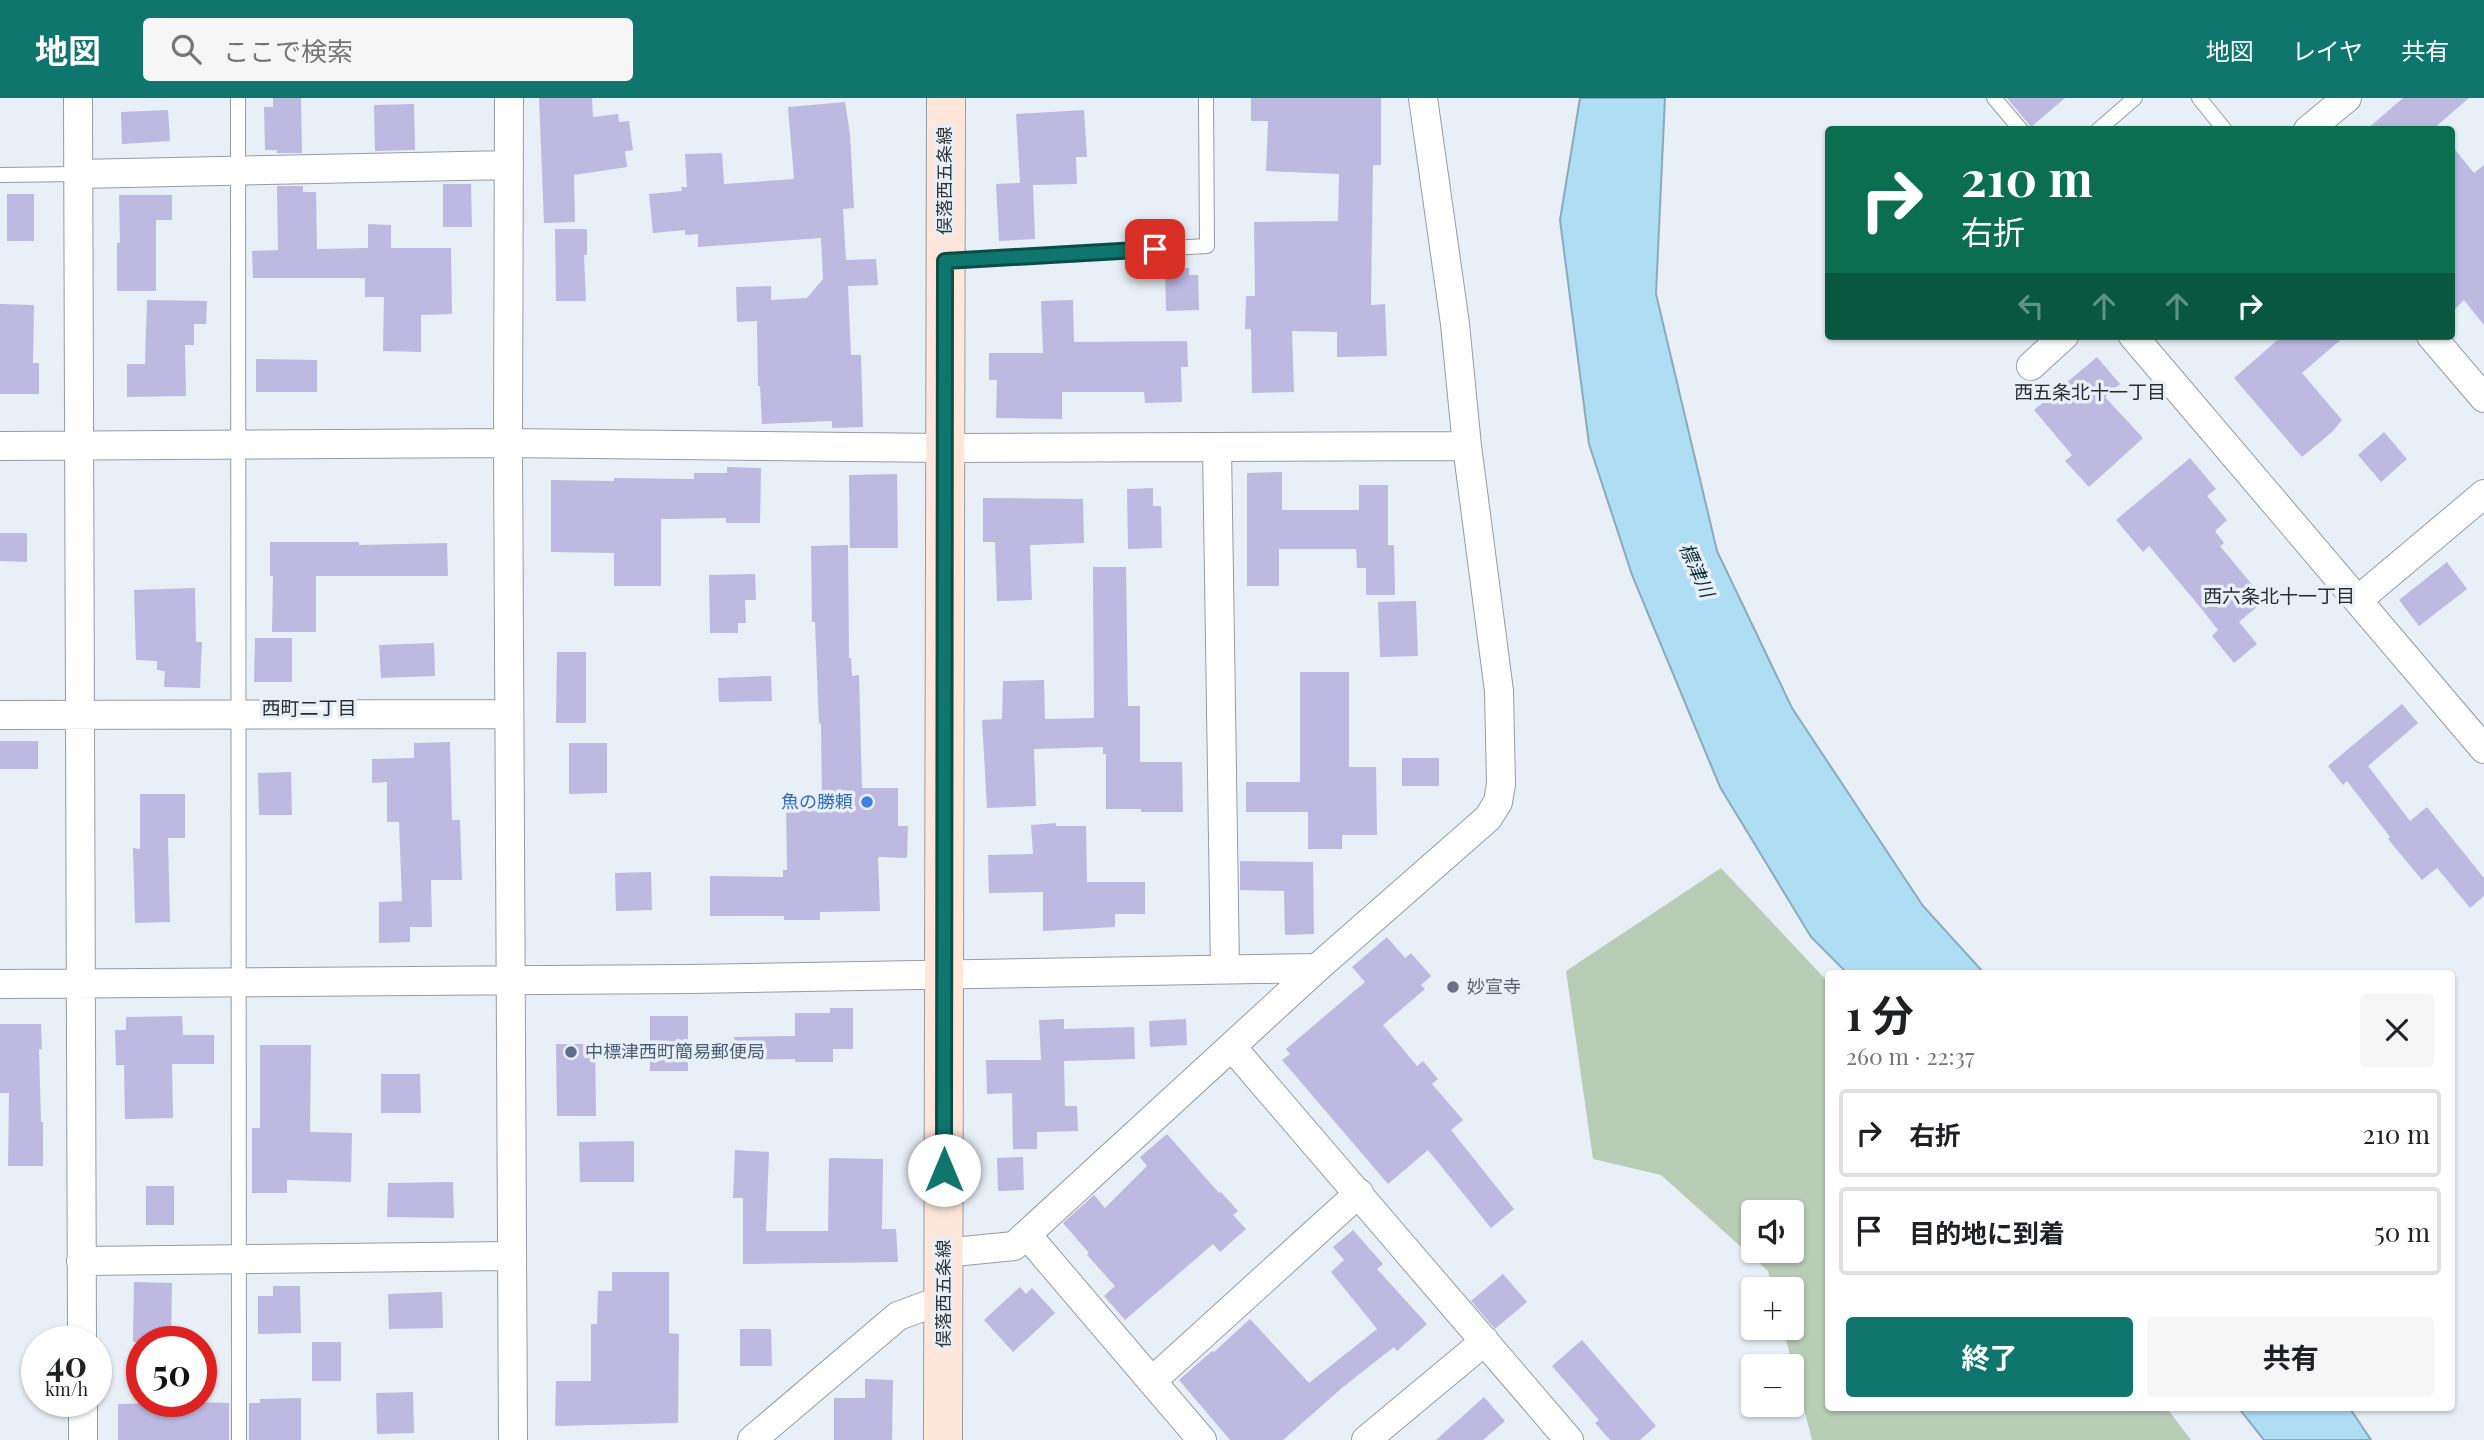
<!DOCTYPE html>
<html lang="ja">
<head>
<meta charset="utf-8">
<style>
  body { margin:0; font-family:"Playfair Display","Noto Sans JP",serif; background:#f6f6f6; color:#202124; height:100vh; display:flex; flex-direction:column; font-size:26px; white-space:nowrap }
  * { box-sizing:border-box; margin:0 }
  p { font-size:23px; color:#757577 }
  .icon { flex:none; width:38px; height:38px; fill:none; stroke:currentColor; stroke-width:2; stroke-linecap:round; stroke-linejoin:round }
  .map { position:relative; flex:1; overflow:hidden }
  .sheet { position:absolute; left:1825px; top:872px; width:630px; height:441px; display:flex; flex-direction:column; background:#fff; border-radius:7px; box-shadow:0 2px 5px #0004 }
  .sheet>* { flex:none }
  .guide { position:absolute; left:1825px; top:28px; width:630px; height:214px; border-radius:7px; box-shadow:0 2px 5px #0004; background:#0b6e4f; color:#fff; overflow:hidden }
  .controls { position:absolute; left:1741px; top:1102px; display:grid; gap:14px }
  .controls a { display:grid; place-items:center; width:63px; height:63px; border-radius:7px; background:#fff; box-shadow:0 2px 5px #0004; font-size:35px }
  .speed { position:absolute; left:21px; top:1228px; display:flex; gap:14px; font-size:35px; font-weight:700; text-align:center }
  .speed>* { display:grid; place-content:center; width:91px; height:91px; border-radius:50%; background:#fff; box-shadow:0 2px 5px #0004; line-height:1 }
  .speed small { font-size:18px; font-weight:400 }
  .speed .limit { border:10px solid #d22; background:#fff; color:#111 }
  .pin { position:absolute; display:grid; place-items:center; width:60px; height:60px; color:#fff; margin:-30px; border-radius:14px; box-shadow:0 4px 10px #0006 }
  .me { position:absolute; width:77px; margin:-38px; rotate:0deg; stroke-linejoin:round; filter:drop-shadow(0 0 5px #0008) }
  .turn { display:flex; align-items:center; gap:24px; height:147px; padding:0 21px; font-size:32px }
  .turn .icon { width:91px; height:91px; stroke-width:2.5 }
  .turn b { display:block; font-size:49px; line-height:60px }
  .lanes { display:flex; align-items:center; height:66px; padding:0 21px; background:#0003; justify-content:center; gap:35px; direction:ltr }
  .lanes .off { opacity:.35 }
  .round { display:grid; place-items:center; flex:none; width:74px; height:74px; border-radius:7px; background:#f6f6f6 }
  .overview { display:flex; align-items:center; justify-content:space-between; height:119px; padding:0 21px }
  h1 { font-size:42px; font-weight:700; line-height:52px }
  .primary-button { display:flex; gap:14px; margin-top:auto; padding:14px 21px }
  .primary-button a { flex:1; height:80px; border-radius:7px; background:#0f766e; color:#fff; font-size:28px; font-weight:700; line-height:80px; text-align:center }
  .primary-button a+a { background:#f6f6f6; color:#202124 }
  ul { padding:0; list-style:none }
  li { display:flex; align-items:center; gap:21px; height:88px; margin:0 14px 10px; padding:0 7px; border:4px solid #e0e0e0; border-radius:7px }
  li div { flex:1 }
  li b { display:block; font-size:26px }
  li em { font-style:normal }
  header { display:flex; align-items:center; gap:42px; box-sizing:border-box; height:98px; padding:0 35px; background:#0f766e; color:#fff }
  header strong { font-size:33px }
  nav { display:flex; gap:38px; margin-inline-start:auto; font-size:24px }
  .search { width:490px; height:63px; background:#f6f6f6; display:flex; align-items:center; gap:18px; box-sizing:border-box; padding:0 24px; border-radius:7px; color:#757577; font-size:26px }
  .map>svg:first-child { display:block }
  .green { fill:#b8ccb6; fill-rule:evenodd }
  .water { fill:#afddf4; stroke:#8aabbc; stroke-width:2 }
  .building { fill:#bdb9e1 }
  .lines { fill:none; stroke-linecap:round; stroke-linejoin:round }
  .service-casing { stroke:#969ca3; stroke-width:16 }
  .minor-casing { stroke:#969ca3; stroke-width:30 }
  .secondary-casing { stroke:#969ca3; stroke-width:40 }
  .service { stroke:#fff; stroke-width:14 }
  .minor { stroke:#fff; stroke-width:28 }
  .secondary { stroke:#fee7da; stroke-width:38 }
  .route-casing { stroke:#0a4d48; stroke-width:18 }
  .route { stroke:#0f766e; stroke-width:12 }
  .shop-dot { fill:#3f7fe0; stroke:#e9eff7; stroke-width:2.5 }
  .worship-dot { fill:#6b7280; stroke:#e9eff7; stroke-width:2.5 }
  .service-dot { fill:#5c6f8a; stroke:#e9eff7; stroke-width:2.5 }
  .labels { text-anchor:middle; stroke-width:7; stroke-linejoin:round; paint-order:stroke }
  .street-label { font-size:18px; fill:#333538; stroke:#e9eff7 }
  .shop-label { font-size:18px; fill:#366cbe; stroke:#e9eff7; text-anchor:end }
  .worship-label { font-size:18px; fill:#5b616d; stroke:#e9eff7; text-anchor:start }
  .service-label { font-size:18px; fill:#4e5e75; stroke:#e9eff7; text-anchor:start }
  .neighbourhood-label { font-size:19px; fill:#292e34; stroke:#e9eff7 }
  .water-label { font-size:19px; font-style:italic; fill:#083141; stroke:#e9eff7 }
</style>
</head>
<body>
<header>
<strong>地図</strong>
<div class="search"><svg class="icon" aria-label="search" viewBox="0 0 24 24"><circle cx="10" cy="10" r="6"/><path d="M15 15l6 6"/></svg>ここで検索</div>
<nav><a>地図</a><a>レイヤ</a><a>共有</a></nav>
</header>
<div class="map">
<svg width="2484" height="1342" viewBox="0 0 2484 1342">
  <rect width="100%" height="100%" fill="#e9eff7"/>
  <!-- green -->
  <path class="green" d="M 1721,770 L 1829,885 L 1829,1309 L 2166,1309 L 2191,1342 L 1812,1342 L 1783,1230 L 1792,1230 L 1792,1192 L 1773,1192 L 1768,1173 L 1661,1077 L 1593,1061 L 1566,873 ZM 1754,1115 L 1792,1115 L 1792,1153 L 1754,1153 Z"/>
  <!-- water -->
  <path class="water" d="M 1580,0 L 1665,0 L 1656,196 L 1717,453 L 1792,610 L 1923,808 L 1984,875 L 1847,875 L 1811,839 L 1720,689 L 1632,477 L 1589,346 L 1560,122 Z
    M 2238,1309 L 2349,1309 L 2371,1342 L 2264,1342 Z"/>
  <!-- building -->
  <path class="building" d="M 273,0 L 301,0 L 302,55 L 277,55 L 277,52 L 265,52 L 264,9 L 273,9 Z
    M 539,0 L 592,0 L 593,19 L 618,16 L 619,24 L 629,23 L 633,52 L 625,53 L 627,69 L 574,77 L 575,124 L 544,125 Z
    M 1251,0 L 1381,0 L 1381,67 L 1373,67 L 1371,207 L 1385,206 L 1387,258 L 1337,259 L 1337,234 L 1292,233 L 1294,294 L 1252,295 L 1251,231 L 1245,231 L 1246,198 L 1255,198 L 1254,124 L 1338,123 L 1339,76 L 1266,73 L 1268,23 L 1251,23 Z
    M 2007,0 L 2065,0 L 2031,29 Z
    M 2403,0 L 2469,0 L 2432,32 L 2366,32 Z
    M 845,4 L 850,36 L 854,110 L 843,111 L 846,162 L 876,161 L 878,187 L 848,188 L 851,257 L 861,257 L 863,329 L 832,330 L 832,323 L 762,326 L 760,288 L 758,288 L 757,223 L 737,224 L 736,189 L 771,188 L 771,202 L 807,200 L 823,181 L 821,140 L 698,149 L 698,136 L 685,137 L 685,132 L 653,135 L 649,96 L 682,93 L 681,89 L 687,89 L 685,56 L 722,55 L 724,86 L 794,81 L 788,9 Z
    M 414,6 L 415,52 L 375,53 L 374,7 Z
    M 168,12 L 170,43 L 122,46 L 121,14 Z
    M 1084,12 L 1087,59 L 1076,59 L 1077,86 L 1033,87 L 1035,141 L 999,143 L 996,86 L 1020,85 L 1016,16 Z
    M 2452,48 L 2474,75 L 2484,67 L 2484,227 L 2464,202 L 2452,214 Z
    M 443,86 L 471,86 L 472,129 L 443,129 Z
    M 277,88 L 303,88 L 303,94 L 316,94 L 317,151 L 368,150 L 368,126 L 391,127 L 391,150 L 451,150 L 452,216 L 421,217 L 421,254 L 383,253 L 384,199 L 365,199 L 365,180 L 253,180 L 252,153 L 278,152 Z
    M 7,96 L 34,96 L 34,143 L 7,143 Z
    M 119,97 L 172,97 L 172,122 L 156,122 L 156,193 L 117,193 L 117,145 L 120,145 Z
    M 555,131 L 587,131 L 587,157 L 584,157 L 586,203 L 556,203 Z
    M 1189,170 L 1189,177 L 1198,177 L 1199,212 L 1166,213 L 1165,171 Z
    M 147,202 L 207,203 L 206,226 L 194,226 L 194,247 L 185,247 L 186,298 L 127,299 L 127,266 L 145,266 Z
    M 1073,202 L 1074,244 L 1187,243 L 1188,269 L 1181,269 L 1182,304 L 1145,305 L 1144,294 L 1062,294 L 1062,321 L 996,320 L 997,282 L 989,282 L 989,255 L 1043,255 L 1041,203 Z
    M 0,206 L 34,207 L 33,265 L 39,265 L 39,296 L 0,296 Z
    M 2282,238 L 2345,238 L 2302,275 L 2342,322 L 2332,334 L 2302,359 L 2234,280 Z
    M 2097,259 L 2120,286 L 2105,299 L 2143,340 L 2089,389 L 2065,363 L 2072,357 L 2034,312 Z
    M 256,261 L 317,262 L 317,294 L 256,294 Z
    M 2384,334 L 2407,361 L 2381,384 L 2358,357 Z
    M 2190,360 L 2216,391 L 2207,398 L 2227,422 L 2215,433 L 2224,445 L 2220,448 L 2265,502 L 2239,524 L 2257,546 L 2234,565 L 2212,538 L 2218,532 L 2200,509 L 2149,448 L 2143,454 L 2116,422 Z
    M 727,369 L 761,370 L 760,425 L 726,425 L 726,420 L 661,421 L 661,488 L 614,488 L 614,455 L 551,454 L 551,382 L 614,383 L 614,380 L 694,381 L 694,375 L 727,375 Z
    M 1282,374 L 1282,412 L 1359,412 L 1359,387 L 1388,387 L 1388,447 L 1394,447 L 1395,497 L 1366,497 L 1366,470 L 1357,470 L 1356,451 L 1279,451 L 1279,488 L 1247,488 L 1247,375 Z
    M 897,376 L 898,450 L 850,450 L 849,377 Z
    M 1153,390 L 1153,408 L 1161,408 L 1162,450 L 1128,451 L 1127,391 Z
    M 983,400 L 1083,401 L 1084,445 L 1030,447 L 1032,502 L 997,503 L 995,444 L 983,444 Z
    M 0,435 L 27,435 L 27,464 L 0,463 Z
    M 270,444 L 359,444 L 359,447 L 447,445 L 448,478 L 316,478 L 316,534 L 272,534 L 273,478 L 270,478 Z
    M 848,447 L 849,560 L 851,560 L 852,578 L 859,577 L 862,690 L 898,690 L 898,728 L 908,728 L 907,760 L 878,759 L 880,813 L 820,814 L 820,822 L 784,822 L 784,818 L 710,818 L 710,778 L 783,779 L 783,772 L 787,772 L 786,704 L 822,704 L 821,625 L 819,626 L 815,524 L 812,524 L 811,448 Z
    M 2447,464 L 2467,491 L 2419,528 L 2399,502 Z
    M 1093,469 L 1126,469 L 1128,608 L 1140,608 L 1140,664 L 1182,664 L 1183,714 L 1141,714 L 1141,711 L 1106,711 L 1106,656 L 1103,656 L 1103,649 L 1034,651 L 1036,708 L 987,710 L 982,622 L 1002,621 L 1003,583 L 1044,582 L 1045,621 L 1094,620 Z
    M 755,476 L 756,502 L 745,502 L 746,525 L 738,525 L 738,535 L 710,535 L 709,477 Z
    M 195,490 L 196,544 L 202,544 L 200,590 L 164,589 L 165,573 L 157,572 L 157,563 L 136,562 L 134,492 Z
    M 1416,503 L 1418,558 L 1380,559 L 1378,504 Z
    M 255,540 L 292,540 L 292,584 L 254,584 Z
    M 434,545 L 435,578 L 381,580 L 379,547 Z
    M 557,554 L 586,554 L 586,625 L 556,625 Z
    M 1300,574 L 1349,574 L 1349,669 L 1376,669 L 1377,737 L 1342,737 L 1342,751 L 1308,751 L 1308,714 L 1246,714 L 1246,684 L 1300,684 Z
    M 771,578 L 772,603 L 719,604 L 718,580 Z
    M 2402,606 L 2418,625 L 2368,668 L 2410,723 L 2427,709 L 2484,780 L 2484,798 L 2470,810 L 2437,770 L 2422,782 L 2388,741 L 2390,739 L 2347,683 L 2343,687 L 2328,668 Z
    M 0,643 L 38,643 L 38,671 L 0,671 Z
    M 450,644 L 452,722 L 460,722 L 462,782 L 431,782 L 432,829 L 410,829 L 410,844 L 379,845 L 379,804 L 402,803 L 399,724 L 387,724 L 387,684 L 372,685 L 372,661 L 414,660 L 414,645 Z
    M 569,645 L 607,645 L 607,695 L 569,696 Z
    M 1402,660 L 1439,660 L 1439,688 L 1402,688 Z
    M 291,674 L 292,717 L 259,717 L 258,675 Z
    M 140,696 L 185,696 L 185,740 L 168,740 L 170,824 L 135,825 L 133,750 L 140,751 Z
    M 1056,725 L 1056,728 L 1086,728 L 1087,784 L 1145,784 L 1145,816 L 1115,816 L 1115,829 L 1043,833 L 1043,794 L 989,795 L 988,757 L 1033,756 L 1031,727 Z
    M 1240,763 L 1313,764 L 1314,836 L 1285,837 L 1284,793 L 1240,792 Z
    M 651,774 L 652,812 L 616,813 L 615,775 Z
    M 1387,839 L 1405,860 L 1411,855 L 1431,878 L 1421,887 L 1425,891 L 1383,927 L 1417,968 L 1423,963 L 1438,981 L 1432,986 L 1463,1022 L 1451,1032 L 1514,1111 L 1491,1130 L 1428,1052 L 1388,1086 L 1282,962 L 1290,956 L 1286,951 L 1365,884 L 1352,869 Z
    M 830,910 L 853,910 L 853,951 L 833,951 L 833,964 L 795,964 L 795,961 L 735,962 L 734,939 L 795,938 L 795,915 L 830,915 Z
    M 182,918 L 183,937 L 214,937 L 214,966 L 172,966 L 173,1020 L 125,1021 L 124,967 L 116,967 L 115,932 L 126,932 L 126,919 Z
    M 650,918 L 688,918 L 688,973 L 650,973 Z
    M 1064,921 L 1064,931 L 1134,929 L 1135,961 L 1064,963 L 1065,1008 L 1077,1008 L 1078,1033 L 1037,1034 L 1037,1051 L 1013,1051 L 1012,995 L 987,996 L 986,962 L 1041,962 L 1039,922 Z
    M 1186,921 L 1187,947 L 1150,949 L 1149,923 Z
    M 0,926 L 41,926 L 42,951 L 39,951 L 41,1024 L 43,1024 L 43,1068 L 8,1068 L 9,995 L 0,995 Z
    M 556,946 L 595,946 L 596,1018 L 557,1018 Z
    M 260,947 L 311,947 L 310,1034 L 352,1035 L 351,1084 L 287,1082 L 287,1095 L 252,1095 L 252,1030 L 260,1030 Z
    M 381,976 L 420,976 L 421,1015 L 381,1015 Z
    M 1167,1036 L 1219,1095 L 1221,1094 L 1238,1113 L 1233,1117 L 1246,1131 L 1220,1154 L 1213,1146 L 1125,1222 L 1104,1198 L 1115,1188 L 1087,1157 L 1089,1155 L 1063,1125 L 1094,1097 L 1105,1110 L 1147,1068 L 1140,1059 Z
    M 634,1043 L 634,1084 L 580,1084 L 579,1044 Z
    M 735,1052 L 769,1054 L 766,1133 L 828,1133 L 829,1060 L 883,1061 L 882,1131 L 896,1131 L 898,1164 L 743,1166 L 743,1100 L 733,1100 Z
    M 1023,1059 L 1024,1092 L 998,1093 L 997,1060 Z
    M 453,1084 L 454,1120 L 387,1119 L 388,1085 Z
    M 146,1088 L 174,1088 L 174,1127 L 146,1127 Z
    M 1353,1132 L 1383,1166 L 1377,1171 L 1427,1226 L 1397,1253 L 1394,1249 L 1343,1289 L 1283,1342 L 1230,1342 L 1179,1282 L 1212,1253 L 1214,1254 L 1250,1221 L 1309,1285 L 1377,1231 L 1331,1174 L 1344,1162 L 1333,1149 Z
    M 612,1174 L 669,1174 L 669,1235 L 679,1236 L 678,1325 L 555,1328 L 556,1283 L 591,1283 L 591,1226 L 597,1226 L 598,1193 L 612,1193 Z
    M 1503,1176 L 1527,1204 L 1495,1231 L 1471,1203 Z
    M 134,1184 L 172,1185 L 171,1244 L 133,1244 Z
    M 273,1188 L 300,1188 L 301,1235 L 258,1236 L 258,1198 L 273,1198 Z
    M 1020,1189 L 1026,1196 L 1032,1190 L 1055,1215 L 1013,1254 L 984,1222 Z
    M 442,1194 L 443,1230 L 389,1231 L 388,1196 Z
    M 740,1231 L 771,1231 L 772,1268 L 740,1268 Z
    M 1582,1242 L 1656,1328 L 1640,1342 L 1610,1342 L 1595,1325 L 1599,1322 L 1552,1268 Z
    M 312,1244 L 341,1244 L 341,1283 L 312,1283 Z
    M 865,1281 L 893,1282 L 892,1342 L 834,1342 L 834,1300 L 865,1300 Z
    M 413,1294 L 414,1335 L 377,1336 L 376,1295 Z
    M 1484,1299 L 1505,1323 L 1483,1342 L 1436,1342 Z
    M 301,1300 L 301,1342 L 249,1342 L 249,1305 L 260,1305 L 260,1301 Z
    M 192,1304 L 229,1305 L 229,1342 L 118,1342 L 118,1306 Z"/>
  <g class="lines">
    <!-- service casing -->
    <g class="service-casing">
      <path id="service" d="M 238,0 L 239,1342
        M 1994,0 L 2021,32
        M 2199,0 L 2225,32
        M 2098,32 L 2135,0
        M 0,77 L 78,76
        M 948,163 L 1207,148 L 1206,0"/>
    </g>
    <!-- minor casing -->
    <g class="minor-casing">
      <path id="minor" d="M 78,0 L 82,1244
        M 509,0 L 508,345 L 513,1342
        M 2308,32 L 2347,0
        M 78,76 L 509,67
        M 2133,238 L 2484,651
        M 2431,238 L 2484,300
        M 2031,268 L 2064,238
        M 0,348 L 508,345 L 944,350 L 1467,348
        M 1217,349 L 1225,871
        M 2358,502 L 2484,396
        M 0,617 L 509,616
        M 0,886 L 690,881 L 1317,870 L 1488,720 L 1498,704 L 1501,686 L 1499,593 L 1467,348 L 1455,226 L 1423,0
        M 1232,949 L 1569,1342
        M 1027,1137 L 1202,1342
        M 944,1155 L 1014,1148 L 1317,870
        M 81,1163 L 512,1158
        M 1152,1283 L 1359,1095
        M 83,1304 L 83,1342
        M 752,1342 L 898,1218 L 944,1201
        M 1366,1342 L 1485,1243"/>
    </g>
    <!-- secondary casing -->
    <g class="secondary-casing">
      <path id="secondary" d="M 943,1342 L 946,0"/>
    </g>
    <!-- service -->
    <use href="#service" class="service"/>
    <!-- minor -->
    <use href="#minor" class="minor"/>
    <!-- secondary -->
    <use href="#secondary" class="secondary"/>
  </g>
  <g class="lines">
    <!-- route casing -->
    <g class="route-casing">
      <path id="route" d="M 944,1072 L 945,163 L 1155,151"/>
    </g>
    <!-- route -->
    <use href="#route" class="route"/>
  </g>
  <!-- markers -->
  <circle class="shop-dot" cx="867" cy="704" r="7"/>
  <circle class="worship-dot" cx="1453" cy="889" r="7"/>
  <circle class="service-dot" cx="571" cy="954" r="7"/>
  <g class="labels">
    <!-- street labels -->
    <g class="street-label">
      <text transform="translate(945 83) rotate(-90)" y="6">俣落西五条線</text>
      <text transform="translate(944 1196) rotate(-90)" y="6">俣落西五条線</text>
    </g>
    <!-- shop labels -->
    <g class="shop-label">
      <text x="853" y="710">魚の勝頼</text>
    </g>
    <!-- worship labels -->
    <g class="worship-label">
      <text x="1467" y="895">妙宣寺</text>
    </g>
    <!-- service labels -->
    <g class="service-label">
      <text x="585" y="960">中標津西町簡易郵便局</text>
    </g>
    <!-- neighbourhood labels -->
    <g class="neighbourhood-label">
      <text x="2090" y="301">西五条北十一丁目</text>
      <text x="2279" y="505">西六条北十一丁目</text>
      <text x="309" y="617">西町二丁目</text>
    </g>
    <!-- water labels -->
    <g class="water-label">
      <text transform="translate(1697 472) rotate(66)" y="7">標津川</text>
    </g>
  </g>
</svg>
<div class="controls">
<a><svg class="icon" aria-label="sound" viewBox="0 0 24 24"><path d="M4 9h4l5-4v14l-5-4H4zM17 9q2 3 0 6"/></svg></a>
<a>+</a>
<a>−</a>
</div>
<div class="speed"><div>40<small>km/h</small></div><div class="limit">50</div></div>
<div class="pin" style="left:1155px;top:151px;background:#d93025"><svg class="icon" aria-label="arrive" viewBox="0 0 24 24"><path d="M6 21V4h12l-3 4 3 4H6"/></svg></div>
<svg class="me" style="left:944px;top:1072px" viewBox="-20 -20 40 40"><circle r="19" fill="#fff"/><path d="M0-13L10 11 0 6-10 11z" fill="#0f766e"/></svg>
<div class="guide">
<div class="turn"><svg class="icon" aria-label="right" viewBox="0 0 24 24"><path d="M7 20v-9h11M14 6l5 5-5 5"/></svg><div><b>210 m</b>右折</div></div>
<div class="lanes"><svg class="icon off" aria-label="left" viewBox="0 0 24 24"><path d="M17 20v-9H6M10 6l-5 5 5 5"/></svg><svg class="icon off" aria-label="ahead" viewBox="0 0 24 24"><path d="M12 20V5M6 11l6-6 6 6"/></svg><svg class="icon off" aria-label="ahead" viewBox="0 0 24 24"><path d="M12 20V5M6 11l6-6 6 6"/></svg><svg class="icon" aria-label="right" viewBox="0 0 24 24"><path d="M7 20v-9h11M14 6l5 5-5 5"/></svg></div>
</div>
<section class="sheet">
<div class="overview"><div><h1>1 分</h1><p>260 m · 22:37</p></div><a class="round"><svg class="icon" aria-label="close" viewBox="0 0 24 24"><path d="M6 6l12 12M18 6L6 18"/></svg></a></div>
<ul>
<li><svg class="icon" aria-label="right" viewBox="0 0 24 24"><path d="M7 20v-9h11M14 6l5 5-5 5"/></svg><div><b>右折</b></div><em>210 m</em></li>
<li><svg class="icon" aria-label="arrive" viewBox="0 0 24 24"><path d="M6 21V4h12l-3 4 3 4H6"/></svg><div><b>目的地に到着</b></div><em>50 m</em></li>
</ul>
<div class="primary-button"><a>終了</a><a>共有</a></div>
</section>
</div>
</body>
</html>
